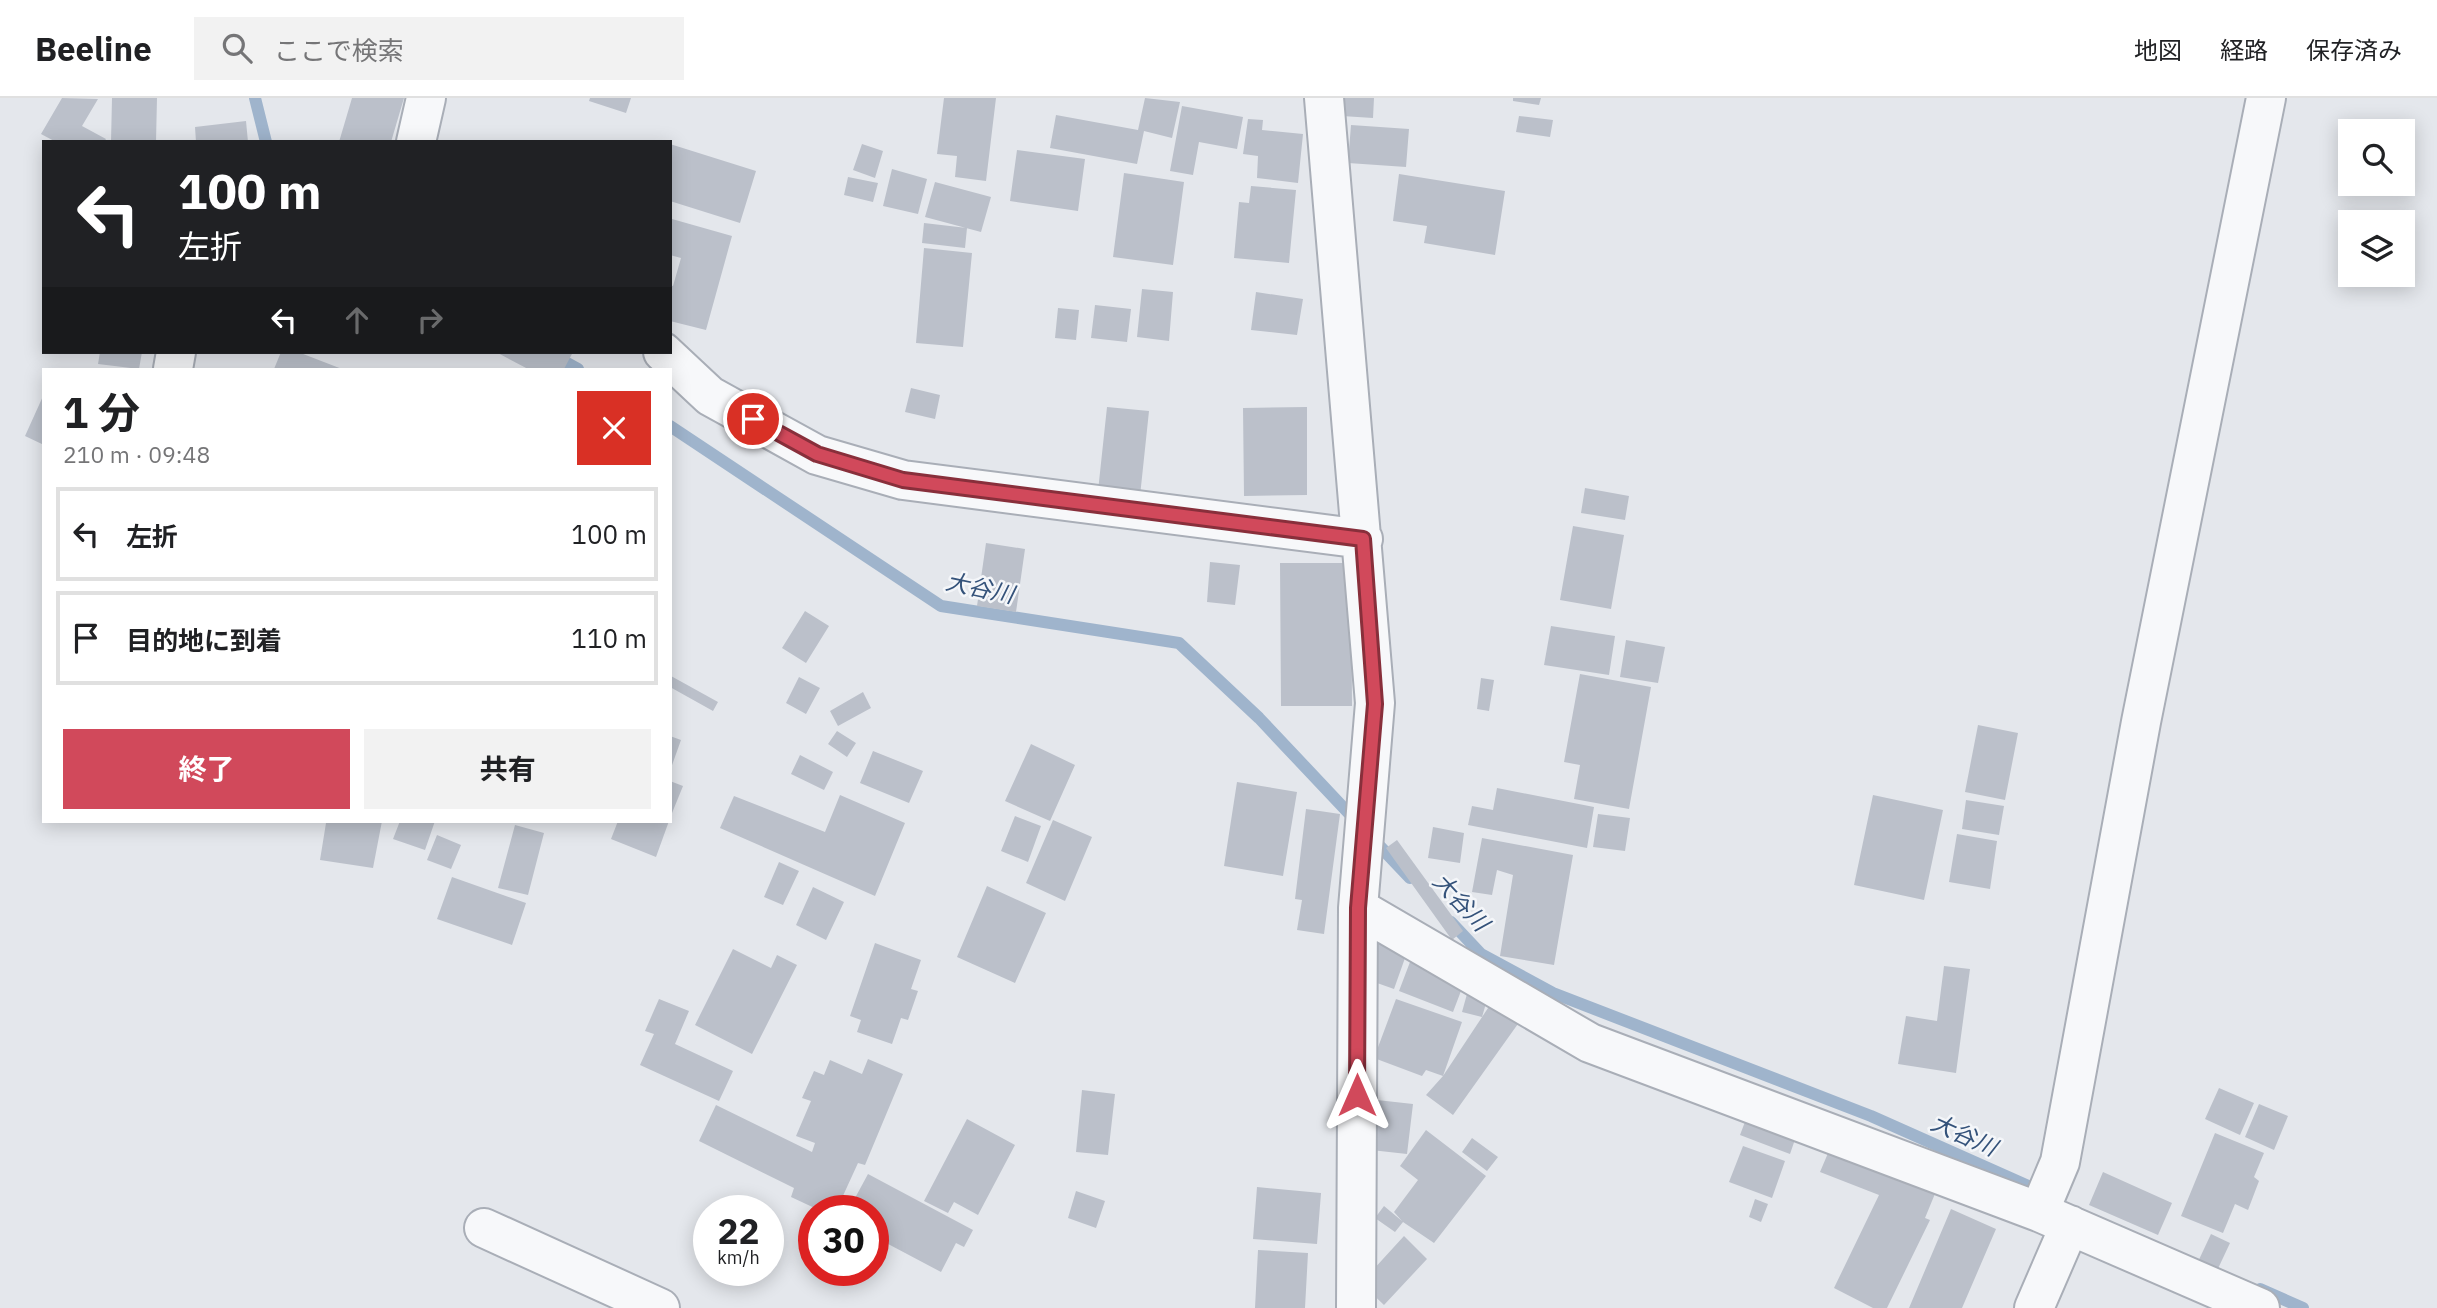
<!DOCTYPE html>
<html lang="ja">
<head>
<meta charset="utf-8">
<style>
  body { margin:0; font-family:"IBM Plex Sans","Noto Sans JP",sans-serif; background:#f2f2f2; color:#202124; height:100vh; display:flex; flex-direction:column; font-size:26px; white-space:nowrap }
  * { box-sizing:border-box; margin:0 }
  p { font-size:23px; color:#757577 }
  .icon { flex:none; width:38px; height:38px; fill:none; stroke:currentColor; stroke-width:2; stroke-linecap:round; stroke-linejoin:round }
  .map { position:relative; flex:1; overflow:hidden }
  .panel { position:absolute; left:42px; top:270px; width:630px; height:455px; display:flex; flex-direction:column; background:#fff; border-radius:0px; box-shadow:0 4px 18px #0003 }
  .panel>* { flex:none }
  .hud { position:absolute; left:42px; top:42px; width:630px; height:214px; border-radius:0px; box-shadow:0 4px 18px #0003; background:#202124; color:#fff; overflow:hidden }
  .controls { position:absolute; left:2338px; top:21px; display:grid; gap:14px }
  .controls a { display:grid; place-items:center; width:77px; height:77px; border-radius:0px; background:#fff; box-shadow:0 4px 18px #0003; font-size:35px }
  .speed { position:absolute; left:693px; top:1097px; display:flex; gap:14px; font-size:35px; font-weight:700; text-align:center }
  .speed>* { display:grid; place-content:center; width:91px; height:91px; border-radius:50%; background:#fff; box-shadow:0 4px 18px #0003; line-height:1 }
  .speed small { font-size:18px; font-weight:400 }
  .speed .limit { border:10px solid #d22; background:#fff; color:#111 }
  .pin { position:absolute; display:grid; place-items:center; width:60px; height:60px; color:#fff; margin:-30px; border:4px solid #fff; border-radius:50%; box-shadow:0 2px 7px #0007 }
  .me { position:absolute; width:77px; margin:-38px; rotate:0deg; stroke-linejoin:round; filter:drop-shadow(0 0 5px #0008) }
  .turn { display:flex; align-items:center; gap:24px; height:147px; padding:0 21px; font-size:32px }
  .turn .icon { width:91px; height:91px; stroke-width:2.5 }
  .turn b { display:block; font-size:49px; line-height:60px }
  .lanes { display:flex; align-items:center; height:66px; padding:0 21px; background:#0003; justify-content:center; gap:35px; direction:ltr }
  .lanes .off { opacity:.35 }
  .round { display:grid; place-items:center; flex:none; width:74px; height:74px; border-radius:0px; background:#f2f2f2 }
  .headline { display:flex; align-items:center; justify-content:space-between; height:119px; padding:0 21px }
  h1 { font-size:42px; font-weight:700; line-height:52px }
  .action { display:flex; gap:14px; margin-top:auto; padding:14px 21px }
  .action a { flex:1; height:80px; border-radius:0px; background:#d1495b; color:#fff; font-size:28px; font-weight:700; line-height:80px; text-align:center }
  .action a+a { background:#f2f2f2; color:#202124 }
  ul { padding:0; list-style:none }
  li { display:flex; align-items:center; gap:21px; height:94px; margin:0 14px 10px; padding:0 7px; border:4px solid #e0e0e0; border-radius:0px }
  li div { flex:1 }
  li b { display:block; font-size:26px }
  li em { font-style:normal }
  header { display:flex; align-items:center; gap:42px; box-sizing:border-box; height:98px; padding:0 35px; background:#fff; border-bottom:2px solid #e0e0e0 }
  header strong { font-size:33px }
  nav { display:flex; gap:38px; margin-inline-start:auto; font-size:24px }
  .search { width:490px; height:63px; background:#f2f2f2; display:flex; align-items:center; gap:18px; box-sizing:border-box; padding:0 24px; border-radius:0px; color:#757577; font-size:26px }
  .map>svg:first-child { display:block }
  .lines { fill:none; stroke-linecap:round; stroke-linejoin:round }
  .stream { stroke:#9fb4cc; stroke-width:12 }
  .building { fill:#bbc0ca }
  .street-casing { stroke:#a9aeb7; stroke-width:42 }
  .street { stroke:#f7f8fa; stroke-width:38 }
  .route-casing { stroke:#882f3b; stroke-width:18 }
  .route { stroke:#d1495b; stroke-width:12 }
  .labels { text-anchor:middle; stroke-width:5; stroke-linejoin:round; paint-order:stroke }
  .water-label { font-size:23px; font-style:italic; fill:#34527a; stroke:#f4f6f9 }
</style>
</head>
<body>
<header>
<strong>Beeline</strong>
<div class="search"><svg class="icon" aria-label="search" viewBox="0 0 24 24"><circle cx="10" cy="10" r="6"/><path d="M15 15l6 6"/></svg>ここで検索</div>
<nav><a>地図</a><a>経路</a><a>保存済み</a></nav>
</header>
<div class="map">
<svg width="2437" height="1210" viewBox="0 0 2437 1210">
  <rect width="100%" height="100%" fill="#e4e7ec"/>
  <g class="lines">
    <!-- stream -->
    <path class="stream" d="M 255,0 L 266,44
      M 547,254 L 578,271
      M 670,328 L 941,508 L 1179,545 L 1259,620 L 1357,724
      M 1372,740 L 1410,780
      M 1451,824 L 1481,856 L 1553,895 L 1871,1018 L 2042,1094
      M 2260,1191 L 2303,1210"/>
  </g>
  <!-- building -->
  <path class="building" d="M 62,0 L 98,1 L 82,28 L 106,41 L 104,44 L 56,44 L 41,36 Z
    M 112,0 L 157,0 L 156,44 L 111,44 Z
    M 352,0 L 404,0 L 391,44 L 339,44 Z
    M 590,0 L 631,0 L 626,15 L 589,3 Z
    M 944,0 L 996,0 L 986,83 L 955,79 L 957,58 L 937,56 Z
    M 1145,0 L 1180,4 L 1172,40 L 1144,33 L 1137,66 L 1050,50 L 1056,17 L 1138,32 Z
    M 1344,0 L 1374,0 L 1373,20 L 1342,18 Z
    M 1513,0 L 1541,0 L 1539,7 L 1513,3 Z
    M 1182,8 L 1243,19 L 1237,51 L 1199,44 L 1193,77 L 1170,73 Z
    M 1519,18 L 1553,22 L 1550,39 L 1516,34 Z
    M 1248,21 L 1263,22 L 1262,32 L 1303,36 L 1298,85 L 1257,80 L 1258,58 L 1243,56 Z
    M 246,23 L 248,44 L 196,44 L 195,29 Z
    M 1351,27 L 1409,31 L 1406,69 L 1348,65 Z
    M 670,46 L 756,73 L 740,125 L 670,103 Z
    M 862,46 L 883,53 L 875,80 L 853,72 Z
    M 1017,52 L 1085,61 L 1078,113 L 1010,103 Z
    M 892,71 L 927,81 L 918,116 L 883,108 Z
    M 1124,75 L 1184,84 L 1173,167 L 1113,159 Z
    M 1399,76 L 1505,93 L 1495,157 L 1424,145 L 1427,128 L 1393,123 Z
    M 848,79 L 878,85 L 873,104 L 844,97 Z
    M 935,84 L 991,99 L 981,134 L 925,119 Z
    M 1251,88 L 1296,92 L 1289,165 L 1234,160 L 1239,104 L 1249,105 Z
    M 672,121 L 732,138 L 706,232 L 670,223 L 670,187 L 673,188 L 681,160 L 670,157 Z
    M 924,125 L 967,130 L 965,150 L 922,145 Z
    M 924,150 L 972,155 L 963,249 L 916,245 Z
    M 1142,191 L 1173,194 L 1169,243 L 1137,239 Z
    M 1256,194 L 1303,201 L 1297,237 L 1251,232 Z
    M 1095,207 L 1131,211 L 1127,244 L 1091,240 Z
    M 1058,210 L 1079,212 L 1076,242 L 1055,240 Z
    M 100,254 L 142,254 L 139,271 L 98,266 Z
    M 281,254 L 298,254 L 342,271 L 274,271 Z
    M 496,254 L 573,254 L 564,271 L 528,271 Z
    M 911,290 L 940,297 L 935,321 L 905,314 Z
    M 44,296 L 44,347 L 25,338 Z
    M 1107,309 L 1149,313 L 1140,398 L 1098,393 Z
    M 1307,309 L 1307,397 L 1244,398 L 1243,310 Z
    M 1585,390 L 1629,398 L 1625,422 L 1581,415 Z
    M 1573,428 L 1624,437 L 1611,511 L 1560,502 Z
    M 986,445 L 1025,451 L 1016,514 L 977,508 Z
    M 1210,464 L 1240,467 L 1235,507 L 1207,504 Z
    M 1280,465 L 1351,465 L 1352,608 L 1281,608 Z
    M 805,513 L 829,528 L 806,565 L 782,550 Z
    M 1551,528 L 1615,538 L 1609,577 L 1544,567 Z
    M 1626,542 L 1665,549 L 1658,585 L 1620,579 Z
    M 1580,576 L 1651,589 L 1629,711 L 1574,701 L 1580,667 L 1564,664 Z
    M 671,578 L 718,604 L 713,613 L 670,589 Z
    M 799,579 L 820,590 L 806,616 L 786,605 Z
    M 1481,580 L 1494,582 L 1489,613 L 1477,611 Z
    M 863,594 L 871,610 L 838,628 L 830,613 Z
    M 1978,627 L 2018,635 L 2005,702 L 1965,694 Z
    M 837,633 L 856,645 L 847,659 L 828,646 Z
    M 670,638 L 681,642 L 671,670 L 670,670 Z
    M 1031,646 L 1075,667 L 1050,723 L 1005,703 Z
    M 873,653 L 923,673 L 909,705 L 860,685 Z
    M 800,657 L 833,674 L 824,692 L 791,676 Z
    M 670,683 L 683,688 L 670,720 Z
    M 1237,684 L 1297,694 L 1283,778 L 1224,768 Z
    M 1497,690 L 1594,709 L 1587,750 L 1468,727 L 1472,708 L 1493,712 Z
    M 840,697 L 905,725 L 875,798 L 720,730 L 734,698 L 825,734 Z
    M 1873,697 L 1943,712 L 1924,802 L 1854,787 Z
    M 1966,702 L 2004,708 L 1999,737 L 1962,731 Z
    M 1306,711 L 1340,716 L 1324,836 L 1297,832 L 1302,802 L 1295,801 Z
    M 1598,716 L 1630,720 L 1625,753 L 1593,749 Z
    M 1015,718 L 1041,728 L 1028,764 L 1001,753 Z
    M 1053,722 L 1092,739 L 1065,803 L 1026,785 Z
    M 321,723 L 382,723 L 373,770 L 320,762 L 326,725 Z
    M 400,723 L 435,723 L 425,752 L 393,741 Z
    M 618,723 L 669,723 L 656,759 L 611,741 Z
    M 515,727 L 544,735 L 528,797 L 498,790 Z
    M 1433,729 L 1464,735 L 1460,765 L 1428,760 Z
    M 1957,736 L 1997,743 L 1990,791 L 1949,784 Z
    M 437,737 L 461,747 L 451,771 L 427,762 Z
    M 1482,740 L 1573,757 L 1554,867 L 1500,858 L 1513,777 L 1497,772 L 1492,797 L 1472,794 Z
    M 1397,742 L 1463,833 L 1452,842 L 1386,750 Z
    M 779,764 L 799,773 L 783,807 L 764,799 Z
    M 452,779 L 526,805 L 512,847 L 437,821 Z
    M 987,788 L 1046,815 L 1015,885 L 957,859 Z
    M 813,789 L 844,804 L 826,842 L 796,827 Z
    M 1385,818 L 1416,829 L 1394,891 L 1363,880 Z
    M 875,845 L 921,862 L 911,891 L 918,893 L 908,922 L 901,920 L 892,946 L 857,934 L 861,922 L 850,918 Z
    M 733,851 L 771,870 L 777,857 L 797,867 L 752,956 L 695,927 Z
    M 1410,864 L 1464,885 L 1453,914 L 1399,893 Z
    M 1944,868 L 1970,871 L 1956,975 L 1898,966 L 1906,918 L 1937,923 Z
    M 1467,896 L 1487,902 L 1482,919 L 1462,914 Z
    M 659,901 L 689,913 L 675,946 L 733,973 L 719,1003 L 640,967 L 654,936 L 645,933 Z
    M 1396,901 L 1462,924 L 1443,978 L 1492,904 L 1520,923 L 1453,1017 L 1426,997 L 1443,978 L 1426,972 L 1422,978 L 1374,960 Z
    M 868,961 L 903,976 L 865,1067 L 858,1065 L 836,1113 L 821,1113 L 791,1099 L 794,1090 L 699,1043 L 716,1007 L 812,1054 L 815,1045 L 796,1038 L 811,1003 L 802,1000 L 814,973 L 824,977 L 830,962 L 862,976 Z
    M 2219,990 L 2254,1005 L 2240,1037 L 2205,1021 Z
    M 1082,992 L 1115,996 L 1108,1057 L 1076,1054 Z
    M 1368,1001 L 1413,1006 L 1407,1056 L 1362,1051 Z
    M 2259,1006 L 2288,1018 L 2274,1052 L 2245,1039 Z
    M 1751,1008 L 1800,1027 L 1790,1056 L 1740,1037 Z
    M 967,1021 L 1015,1047 L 978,1117 L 954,1104 L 948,1115 L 924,1103 Z
    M 1426,1032 L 1486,1078 L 1434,1145 L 1403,1124 L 1395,1134 L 1375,1120 L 1384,1108 L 1402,1123 L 1394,1114 L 1418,1082 L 1400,1068 Z
    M 2215,1035 L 2264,1055 L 2254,1079 L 2259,1083 L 2248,1112 L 2235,1106 L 2223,1135 L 2181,1118 Z
    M 1472,1040 L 1498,1059 L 1487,1073 L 1462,1054 Z
    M 1834,1041 L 1939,1086 L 1925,1120 L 1930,1122 L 1887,1210 L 1873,1210 L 1834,1190 L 1879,1097 L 1820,1074 Z
    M 1743,1048 L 1785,1063 L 1772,1100 L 1729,1084 Z
    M 2103,1074 L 2172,1105 L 2158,1137 L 2089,1107 Z
    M 868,1076 L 973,1132 L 964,1149 L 956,1145 L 941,1174 L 873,1138 L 873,1113 L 848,1113 Z
    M 1257,1089 L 1321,1095 L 1317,1146 L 1253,1141 Z
    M 1076,1093 L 1105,1103 L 1096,1130 L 1068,1120 Z
    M 1755,1101 L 1768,1106 L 1761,1124 L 1749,1119 Z
    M 1951,1111 L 1996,1131 L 1962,1210 L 1909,1210 Z
    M 2211,1136 L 2230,1145 L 2215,1177 L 2196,1168 Z
    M 1404,1138 L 1427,1161 L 1384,1207 L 1361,1185 Z
    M 1258,1152 L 1308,1155 L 1305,1210 L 1255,1210 Z"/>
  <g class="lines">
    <!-- street casing -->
    <g class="street-casing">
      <path id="street" d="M 1324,0 L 1375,605 L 1358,810 L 1356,1210
        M 416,44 L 426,0
        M 663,254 L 710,298 L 817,357 L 903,382 L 1363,441
        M 173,271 L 176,254
        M 1358,810 L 1590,945 L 2039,1114 L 2260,1210
        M 2039,1114 L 2060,1064 L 2141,624 L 2266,0
        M 484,1130 L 660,1210
        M 2034,1210 L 2070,1127"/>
    </g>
    <!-- street -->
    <use href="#street" class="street"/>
  </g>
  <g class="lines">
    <!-- route casing -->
    <g class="route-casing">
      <path id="route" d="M 753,321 L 817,356 L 903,382 L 1363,441 L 1375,606 L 1358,810 L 1357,997"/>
    </g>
    <!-- route -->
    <use href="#route" class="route"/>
  </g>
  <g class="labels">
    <!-- water labels -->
    <g class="water-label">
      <text transform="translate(980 490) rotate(12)" y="8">大谷川</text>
      <text transform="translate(1461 804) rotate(47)" y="8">大谷川</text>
      <text transform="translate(1964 1037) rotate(24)" y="8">大谷川</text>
    </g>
  </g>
</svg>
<div class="controls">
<a><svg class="icon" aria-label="search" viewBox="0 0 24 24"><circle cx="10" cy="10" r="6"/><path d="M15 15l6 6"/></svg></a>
<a><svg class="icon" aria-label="layers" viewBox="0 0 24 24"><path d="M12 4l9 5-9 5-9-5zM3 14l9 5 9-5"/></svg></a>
</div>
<div class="speed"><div>22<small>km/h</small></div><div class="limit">30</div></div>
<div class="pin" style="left:753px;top:321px;background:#d93025"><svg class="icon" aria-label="arrive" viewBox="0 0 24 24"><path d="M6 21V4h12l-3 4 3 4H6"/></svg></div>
<svg class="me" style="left:1357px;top:997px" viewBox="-20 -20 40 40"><path d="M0-17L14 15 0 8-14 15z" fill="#d1495b" stroke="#fff" stroke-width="4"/></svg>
<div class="hud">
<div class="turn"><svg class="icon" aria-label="left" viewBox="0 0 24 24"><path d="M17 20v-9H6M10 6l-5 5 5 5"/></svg><div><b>100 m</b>左折</div></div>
<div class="lanes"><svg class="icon" aria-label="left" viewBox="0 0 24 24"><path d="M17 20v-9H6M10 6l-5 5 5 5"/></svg><svg class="icon off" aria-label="ahead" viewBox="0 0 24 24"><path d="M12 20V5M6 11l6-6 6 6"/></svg><svg class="icon off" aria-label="right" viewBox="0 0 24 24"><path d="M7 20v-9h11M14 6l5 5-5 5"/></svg></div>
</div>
<section class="panel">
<div class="headline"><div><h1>1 分</h1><p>210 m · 09:48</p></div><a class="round" style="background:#d93025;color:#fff"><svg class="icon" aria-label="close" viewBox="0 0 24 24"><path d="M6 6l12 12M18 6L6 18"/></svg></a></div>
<ul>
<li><svg class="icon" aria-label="left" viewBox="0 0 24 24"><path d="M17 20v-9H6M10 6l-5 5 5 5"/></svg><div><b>左折</b></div><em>100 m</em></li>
<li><svg class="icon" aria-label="arrive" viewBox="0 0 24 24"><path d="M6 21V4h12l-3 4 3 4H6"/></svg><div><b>目的地に到着</b></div><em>110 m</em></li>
</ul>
<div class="action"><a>終了</a><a>共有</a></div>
</section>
</div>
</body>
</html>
